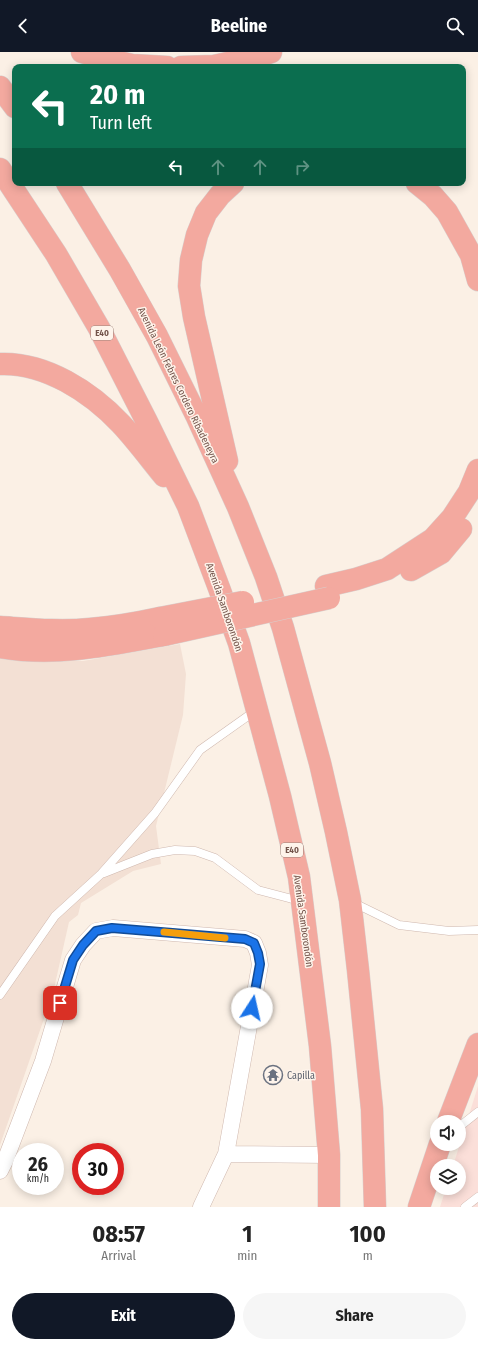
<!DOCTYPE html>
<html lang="en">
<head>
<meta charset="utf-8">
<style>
  body { margin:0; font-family:"Fira Sans Condensed",sans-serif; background:#f6f6f6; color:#222; height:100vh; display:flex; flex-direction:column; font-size:15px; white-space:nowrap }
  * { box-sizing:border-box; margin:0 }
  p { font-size:13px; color:#767676 }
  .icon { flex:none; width:22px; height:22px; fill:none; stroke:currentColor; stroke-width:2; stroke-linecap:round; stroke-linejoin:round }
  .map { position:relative; height:1155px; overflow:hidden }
  .sheet { display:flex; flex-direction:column; background:#fff; flex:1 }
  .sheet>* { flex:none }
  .hud { position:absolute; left:12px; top:12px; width:454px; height:122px; border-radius:8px; box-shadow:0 2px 10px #0003; background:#0b6e4f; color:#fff; overflow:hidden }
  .buttons { position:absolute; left:430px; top:1063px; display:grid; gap:8px }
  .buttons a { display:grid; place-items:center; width:36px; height:36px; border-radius:50%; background:#fff; box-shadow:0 2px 10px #0003; font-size:20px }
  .speed { position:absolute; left:12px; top:1091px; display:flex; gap:8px; font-size:20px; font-weight:700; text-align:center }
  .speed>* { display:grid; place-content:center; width:52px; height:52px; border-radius:50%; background:#fff; box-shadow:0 2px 10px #0003; line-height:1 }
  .speed small { font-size:10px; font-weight:400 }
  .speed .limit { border:6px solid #d22; background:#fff; color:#111 }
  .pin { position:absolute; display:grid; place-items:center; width:34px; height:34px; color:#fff; margin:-17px; border-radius:8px; box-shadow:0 2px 6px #0006 }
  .me { position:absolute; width:44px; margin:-22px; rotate:10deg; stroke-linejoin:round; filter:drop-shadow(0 0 3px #0008) }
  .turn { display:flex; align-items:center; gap:14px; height:84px; padding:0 12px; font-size:18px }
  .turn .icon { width:52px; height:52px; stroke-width:2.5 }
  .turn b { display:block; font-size:28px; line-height:34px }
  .lanes { display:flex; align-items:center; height:38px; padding:0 12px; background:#0003; justify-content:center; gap:20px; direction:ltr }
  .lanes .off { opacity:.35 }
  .eta { display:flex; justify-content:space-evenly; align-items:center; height:68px; text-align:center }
  .eta b { font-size:24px; font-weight:700; line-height:28px }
  .action { display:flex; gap:8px; margin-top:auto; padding:8px 12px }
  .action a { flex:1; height:46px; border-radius:24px; background:#111827; color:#fff; font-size:16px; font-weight:700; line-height:46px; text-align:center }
  .action a+a { background:#f6f6f6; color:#222 }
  header { display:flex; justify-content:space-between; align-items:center; height:52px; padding:0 12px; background:#111827; color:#fff; font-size:18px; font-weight:700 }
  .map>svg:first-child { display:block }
  .residential { fill:#f3e0d4 }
  .commercial { fill:#fbdfd9 }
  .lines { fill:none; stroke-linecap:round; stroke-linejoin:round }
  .lane-casing { stroke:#cfb8af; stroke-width:9 }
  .street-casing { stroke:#cfb8af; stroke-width:17 }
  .highway-casing { stroke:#d8cfcd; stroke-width:23 }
  .lane { stroke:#fff; stroke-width:8 }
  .street { stroke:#fff; stroke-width:16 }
  .highway { stroke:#f3a99f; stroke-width:22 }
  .highway-bridge-casing { stroke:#d8cfcd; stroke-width:23; stroke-linecap:butt }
  .highway-bridge { stroke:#f3a99f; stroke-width:22 }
  .route-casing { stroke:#114b97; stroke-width:10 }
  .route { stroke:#1a73e8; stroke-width:7 }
  .slow { stroke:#f59e0b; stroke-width:7 }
  .labels { text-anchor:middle; stroke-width:3; stroke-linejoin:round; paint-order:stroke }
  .shield { fill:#fef4eb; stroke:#9d847b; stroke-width:1 }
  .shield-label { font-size:9px; font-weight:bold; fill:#73544b }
  .street-label { font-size:10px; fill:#73544b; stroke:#fef4eb }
  .worship-label { font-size:10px; fill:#5b616d; stroke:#fef4eb; text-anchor:start }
</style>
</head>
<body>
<header><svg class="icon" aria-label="back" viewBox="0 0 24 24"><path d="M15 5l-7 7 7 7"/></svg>Beeline<svg class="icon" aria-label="search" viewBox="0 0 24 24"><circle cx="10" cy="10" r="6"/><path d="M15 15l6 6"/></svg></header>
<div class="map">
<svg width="478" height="1155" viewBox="0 0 478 1155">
  <rect width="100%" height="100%" fill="#fbf0e5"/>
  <!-- residential -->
  <path class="residential" d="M 180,592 L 186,622 L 183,663 L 156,774 L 161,812 L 133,819 L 81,851 L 78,863 L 69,870 L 53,941 L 0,1093 L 0,606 L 83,609 Z"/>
  <!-- commercial -->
  <path class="commercial" d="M 478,1034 L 478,1155 L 440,1155 L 446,1136 L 459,1136 L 459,1114 L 453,1114 Z"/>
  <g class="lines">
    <!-- lane casing -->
    <g class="lane-casing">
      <path id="lane" d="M 104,821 L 152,802 L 175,798 L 195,799 L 215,806 L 258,838 L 300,849
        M 352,850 L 399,873 L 449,879 L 478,878
        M 0,943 L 55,864 L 101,822 L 155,761 L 200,698 L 255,659
        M 459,1075 L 478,1060
        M 465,1155 L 478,1145"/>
    </g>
    <!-- street casing -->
    <g class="street-casing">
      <path id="street" d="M 226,1102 L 329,1103
        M 0,1119 L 5,1109 L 43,1009 L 73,908 L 83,893 L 96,879 L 113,876 L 245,887 L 254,891 L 258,901 L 260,913 L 226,1102 L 201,1155"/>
    </g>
    <!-- highway casing -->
    <g class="highway-casing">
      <path id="highway" d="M 82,0 L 106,7 L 132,13 L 167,15
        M 181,15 L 214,14 L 259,4 L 271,0
        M 0,35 L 15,55
        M 0,117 L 56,202 L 99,276 L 147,370 L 188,454 L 219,536 L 239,591 L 280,744 L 299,825 L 320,994 L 329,1103 L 329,1155
        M 67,131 L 120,218 L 157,284 L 197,365 L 238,455 L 266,525 L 283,576 L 320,711 L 336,780 L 350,848 L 358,918 L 372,1057 L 375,1155
        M 417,131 L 433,144 L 447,160 L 471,203 L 478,228
        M 0,312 C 45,310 91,340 121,372 C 136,388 150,407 164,424
        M 227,409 L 194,265 L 189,234 L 191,208 L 197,183 L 206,161 L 220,143 L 233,131
        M 411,518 L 441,501 L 461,477
        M 326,534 L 356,527 L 387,517 L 433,487 L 452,466 L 469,440 L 478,418
        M 0,575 C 30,577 60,580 90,577 C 114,575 137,571 160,566
        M 0,595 C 55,605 110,593 164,583
        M 448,1070 L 478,992
        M 419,1155 L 440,1092"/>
    </g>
    <!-- lane -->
    <use href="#lane" class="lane"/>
    <!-- street -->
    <use href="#street" class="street"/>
    <!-- highway -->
    <use href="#highway" class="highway"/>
    <!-- highway-bridge casing -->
    <g class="highway-bridge-casing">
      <path id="highway-bridge" d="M 160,566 L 243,550
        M 164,583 L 329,546"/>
    </g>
    <!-- highway-bridge -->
    <use href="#highway-bridge" class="highway-bridge"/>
  </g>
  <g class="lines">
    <!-- route casing -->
    <g class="route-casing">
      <path id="route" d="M 60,951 L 73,908 L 83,893 L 96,879 L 112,876 L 245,887 L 254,891 L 258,901 L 260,912 L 252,956"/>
    </g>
    <!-- route -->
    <use href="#route" class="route"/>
    <!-- slow -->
    <path class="slow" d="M 164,880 L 225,886"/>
  </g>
  <!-- icons -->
  <defs>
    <g id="temple-ring" transform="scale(1)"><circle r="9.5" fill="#fef4eb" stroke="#6b7280" stroke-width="1.5"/><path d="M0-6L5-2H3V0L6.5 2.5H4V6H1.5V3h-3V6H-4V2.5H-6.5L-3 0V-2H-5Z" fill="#6b7280"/></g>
  </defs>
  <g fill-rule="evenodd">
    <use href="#temple-ring" x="273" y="1023"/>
  </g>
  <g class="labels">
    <!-- shield labels -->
    <g class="shield">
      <rect x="91" y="274" width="22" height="14" rx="3"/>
      <rect x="281" y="791" width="22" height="14" rx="3"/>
    </g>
    <g class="shield-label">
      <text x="102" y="284">E40</text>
      <text x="292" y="801">E40</text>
    </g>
    <!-- street labels -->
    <g class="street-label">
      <text transform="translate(179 333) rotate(64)" y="4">Avenida León Febres Cordero Ribadeneyra</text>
      <text transform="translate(225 555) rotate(71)" y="4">Avenida Samborondón</text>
      <text transform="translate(304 869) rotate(82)" y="4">Avenida Samborondón</text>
    </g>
    <!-- worship labels -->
    <g class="worship-label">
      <text x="287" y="1027">Capilla</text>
    </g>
  </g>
</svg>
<div class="buttons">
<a><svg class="icon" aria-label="sound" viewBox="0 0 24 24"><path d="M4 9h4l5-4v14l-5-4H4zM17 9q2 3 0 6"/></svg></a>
<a><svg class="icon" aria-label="layers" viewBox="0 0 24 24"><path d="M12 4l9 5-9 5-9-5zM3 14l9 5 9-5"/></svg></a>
</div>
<div class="speed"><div>26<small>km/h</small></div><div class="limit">30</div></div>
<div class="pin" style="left:60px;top:951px;background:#d93025"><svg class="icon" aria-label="arrive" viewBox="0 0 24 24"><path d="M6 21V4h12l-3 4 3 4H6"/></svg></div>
<svg class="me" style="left:252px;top:956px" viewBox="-20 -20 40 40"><circle r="19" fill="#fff"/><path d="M0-13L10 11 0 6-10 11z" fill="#1a73e8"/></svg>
<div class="hud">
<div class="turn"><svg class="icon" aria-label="left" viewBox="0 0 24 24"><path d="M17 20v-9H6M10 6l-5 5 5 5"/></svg><div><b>20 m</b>Turn left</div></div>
<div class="lanes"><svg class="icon" aria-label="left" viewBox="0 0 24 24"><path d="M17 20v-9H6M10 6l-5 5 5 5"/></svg><svg class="icon off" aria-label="ahead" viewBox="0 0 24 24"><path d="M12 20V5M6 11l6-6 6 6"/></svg><svg class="icon off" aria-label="ahead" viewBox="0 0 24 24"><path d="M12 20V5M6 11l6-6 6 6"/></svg><svg class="icon off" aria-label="right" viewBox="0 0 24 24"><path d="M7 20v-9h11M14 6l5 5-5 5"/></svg></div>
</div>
</div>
<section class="sheet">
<div class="eta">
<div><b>08:57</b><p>Arrival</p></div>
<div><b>1</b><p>min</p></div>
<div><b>100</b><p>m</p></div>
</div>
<div class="action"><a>Exit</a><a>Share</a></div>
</section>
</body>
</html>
